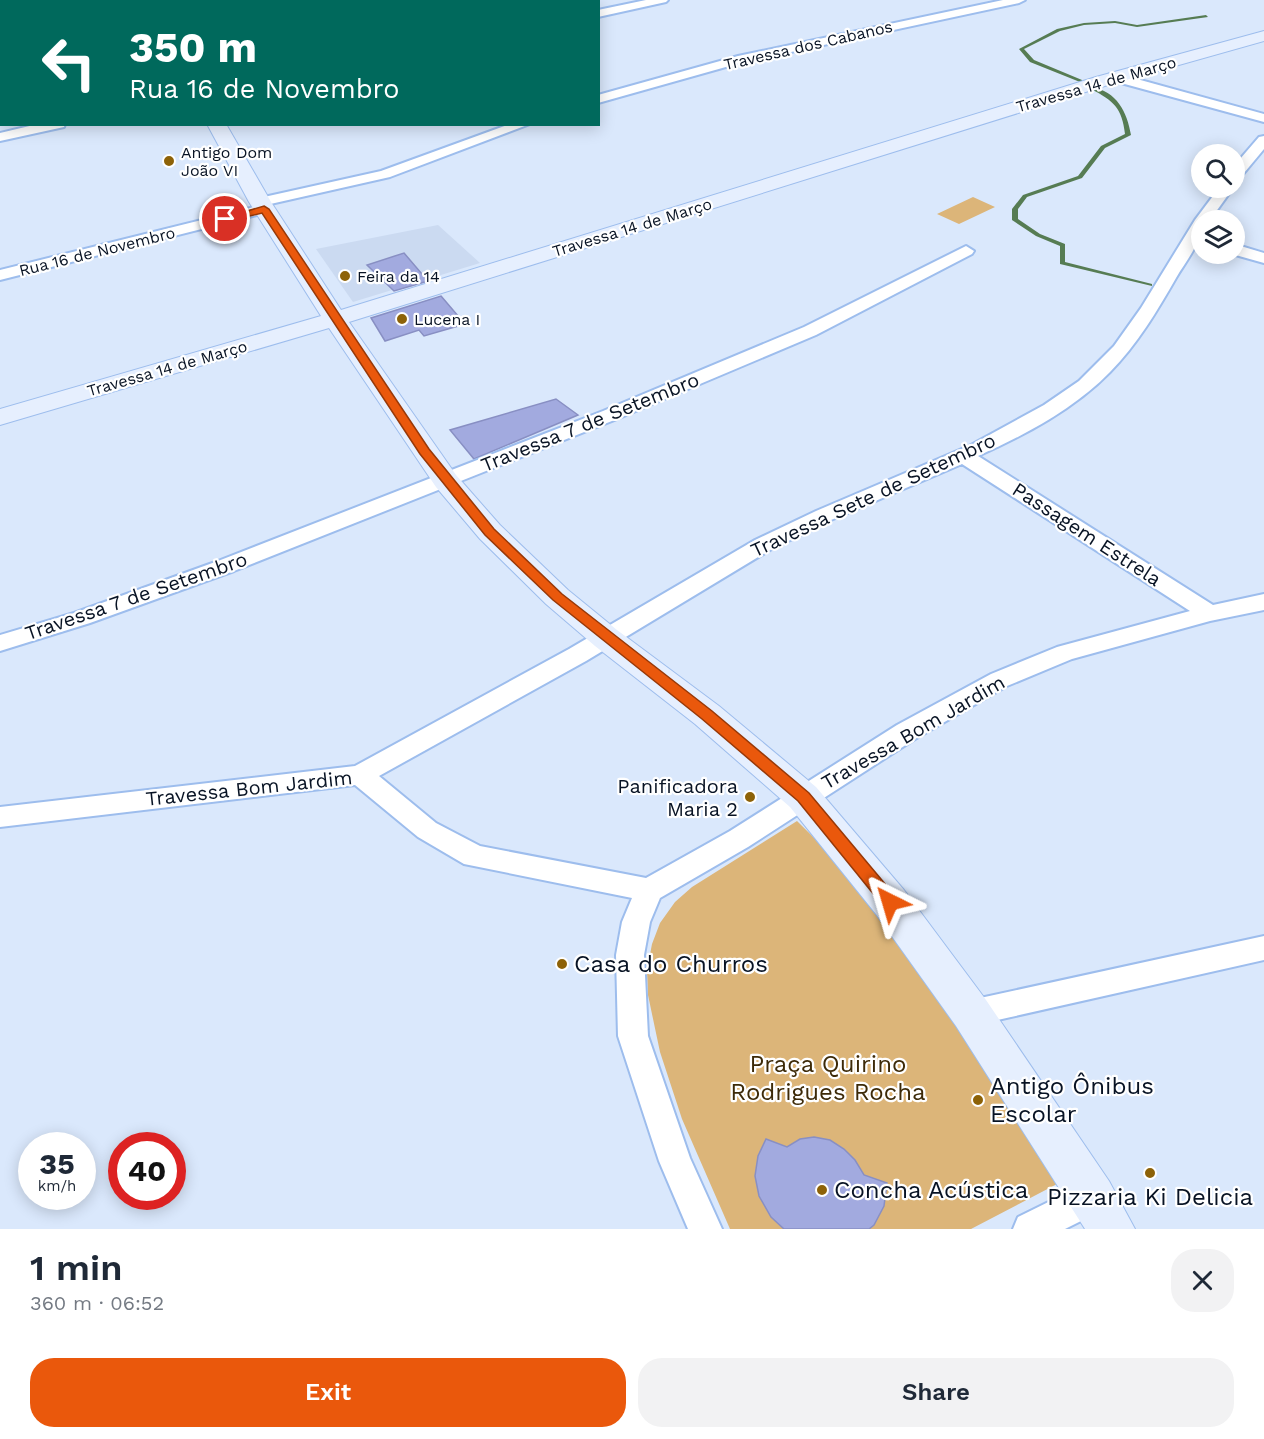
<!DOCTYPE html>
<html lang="en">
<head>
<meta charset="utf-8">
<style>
  body { margin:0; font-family:"Work Sans",sans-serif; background:#f2f2f3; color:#1f2937; height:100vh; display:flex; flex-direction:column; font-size:22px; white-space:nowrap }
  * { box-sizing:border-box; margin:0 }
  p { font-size:20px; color:#747a83 }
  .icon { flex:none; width:33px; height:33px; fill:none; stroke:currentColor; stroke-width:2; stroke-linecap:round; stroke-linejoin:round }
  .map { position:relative; height:1229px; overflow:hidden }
  .panel { display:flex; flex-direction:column; background:#fff; flex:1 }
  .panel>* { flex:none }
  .hud { position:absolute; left:0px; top:0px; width:600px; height:126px; box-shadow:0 3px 15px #0003; background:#00695c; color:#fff; overflow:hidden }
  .controls { position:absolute; left:1191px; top:144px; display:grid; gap:12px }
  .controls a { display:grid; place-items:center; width:54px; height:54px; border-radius:50%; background:#fff; box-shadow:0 3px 15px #0003; font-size:30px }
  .speed { position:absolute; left:18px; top:1132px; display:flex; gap:12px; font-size:30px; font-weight:700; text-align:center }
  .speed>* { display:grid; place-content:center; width:78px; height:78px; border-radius:50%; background:#fff; box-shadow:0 3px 15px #0003; line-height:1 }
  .speed small { font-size:15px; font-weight:400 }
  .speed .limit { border:9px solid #d22; background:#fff; color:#111 }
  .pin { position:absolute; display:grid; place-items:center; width:51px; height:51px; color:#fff; margin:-26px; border:3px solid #fff; border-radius:50%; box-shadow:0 2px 6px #0007 }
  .me { position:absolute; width:66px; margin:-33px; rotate:320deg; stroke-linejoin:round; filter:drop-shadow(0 0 4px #0008) }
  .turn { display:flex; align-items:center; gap:21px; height:126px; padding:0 30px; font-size:27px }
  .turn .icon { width:78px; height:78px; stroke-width:2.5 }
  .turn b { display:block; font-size:42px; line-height:51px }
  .round { display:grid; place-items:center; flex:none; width:63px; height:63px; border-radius:24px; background:#f2f2f3 }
  .headline { display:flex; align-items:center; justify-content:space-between; height:102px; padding:0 30px }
  h1 { font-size:36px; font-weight:600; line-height:45px }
  .primary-button { display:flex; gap:12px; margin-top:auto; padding:12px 30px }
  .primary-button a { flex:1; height:69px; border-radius:24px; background:#ea580c; color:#fff; font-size:24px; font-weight:600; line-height:69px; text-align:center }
  .primary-button a+a { background:#f2f2f3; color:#1f2937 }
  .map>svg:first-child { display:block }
  .built { fill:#cbdaf1 }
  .green { fill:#dcb579 }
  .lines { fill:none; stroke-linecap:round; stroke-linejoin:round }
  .stream { fill:#567c53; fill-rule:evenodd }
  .building { fill:#a2aadf; stroke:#888fc3; stroke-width:1.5 }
  .street-casing { stroke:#9dbded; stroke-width:4 }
  .secondary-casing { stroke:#9dbded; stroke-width:2 }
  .primary-casing { stroke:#fff; stroke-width:3 }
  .street { fill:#fff; fill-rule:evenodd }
  .secondary { fill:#e6effe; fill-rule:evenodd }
  .primary { fill:#cde0fd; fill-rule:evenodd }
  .route { fill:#ea580c; stroke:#983908; stroke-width:1.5 }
  .poi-dot { fill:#8d6208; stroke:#fff; stroke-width:2 }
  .labels { text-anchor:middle; stroke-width:4.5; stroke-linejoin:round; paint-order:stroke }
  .far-street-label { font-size:16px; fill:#081324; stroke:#fff }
  .far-poi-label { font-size:16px; fill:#081324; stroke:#fff; text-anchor:start }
  .street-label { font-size:20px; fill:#081324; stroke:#fff }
  .poi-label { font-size:20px; fill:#081324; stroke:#fff; text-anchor:end }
  .near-poi-label { font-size:24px; fill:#081324; stroke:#fff; text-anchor:start }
  .near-park-label { font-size:24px; fill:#3d2a08; stroke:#fff }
</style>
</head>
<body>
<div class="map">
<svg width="1264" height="1229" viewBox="0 0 1264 1229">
  <rect width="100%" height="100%" fill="#dae8fc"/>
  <!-- built -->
  <path class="built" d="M 438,225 L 480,263 L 353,302 L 316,249 Z"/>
  <!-- green -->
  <path class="green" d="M 973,197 L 995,207 L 959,224 L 937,214 Z
    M 797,821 L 878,901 L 1057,1184 L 971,1229 L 730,1229 L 682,1119 L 660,1052 L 648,995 L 647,970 L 652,944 L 660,923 L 675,902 L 692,887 Z"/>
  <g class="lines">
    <!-- stream -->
    <path class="stream" d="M 1206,15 L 1208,17 L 1137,27 L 1115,23 L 1084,25 L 1060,31 L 1024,49 L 1034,60 L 1082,80 L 1082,81 L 1080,82 L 1030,62 L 1019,49 L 1057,29 L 1084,23 L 1115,21 L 1137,25 Z
      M 1091,87 C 1117,91 1127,112 1131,135 L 1105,148 L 1082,178 L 1027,197 L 1018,209 L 1018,219 L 1040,234 L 1065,244 L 1065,262 L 1152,284 L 1152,286 L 1060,264 L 1060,246 L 1036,236 L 1012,220 L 1012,209 L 1023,195 L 1078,176 L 1101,146 L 1125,134 C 1122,108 1114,101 1091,89 Z"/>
  </g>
  <!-- building -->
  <path class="building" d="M 404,253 L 428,281 L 394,291 L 367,265 Z
    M 441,296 L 465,324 L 424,336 L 419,330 L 385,341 L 371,318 Z
    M 556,399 L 578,415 L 474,459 L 450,430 Z
    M 814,1137 L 830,1140 L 844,1149 L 855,1160 L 864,1175 L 887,1183 L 884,1206 L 874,1225 L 869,1229 L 784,1229 L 771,1217 L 759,1196 L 755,1176 L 758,1156 L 766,1139 L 787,1147 L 800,1139 Z"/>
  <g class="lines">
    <!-- street casing -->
    <g class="street-casing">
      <path id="street" d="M 391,0 L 407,0 L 390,2 Z
        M 646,0 L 668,0 L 666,2 L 598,17 L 598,10 Z
        M 1003,0 L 1025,0 L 1019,3 L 740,63 L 598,103 L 598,95 L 738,56 Z
        M 1115,73 L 1264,114 L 1264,122 L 1110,80 L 1109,77 L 1110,74 Z
        M 38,124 L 65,124 L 64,127 L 0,141 L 0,133 Z
        M 510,124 L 530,124 L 390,177 L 266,205 L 272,209 L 269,212 L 0,280 L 0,270 L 258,206 L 252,202 L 255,199 L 381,171 Z
        M 1264,136 L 1264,149 L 1239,179 L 1234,180 L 1234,166 L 1259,137 Z
        M 1219,188 L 1233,188 L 1210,220 L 1202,220 C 1202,243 1187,259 1176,278 C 1157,311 1137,345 1110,372 C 1074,409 1025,435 978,456 L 1213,605 L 1264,594 L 1264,610 L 1210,621 L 1072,659 L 1007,686 L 915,739 L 748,847 L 660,898 L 650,922 L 644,955 L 648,1036 L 690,1158 L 722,1229 L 688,1229 L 659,1161 L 618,1036 L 616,955 L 622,922 L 632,898 L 464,864 L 418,837 L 355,785 L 0,827 L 0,807 L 355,766 L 569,649 L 755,540 L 816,511 L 971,445 L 1044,405 L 1079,381 L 1114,346 L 1141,308 L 1195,220 ZM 962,464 L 1190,611 L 1057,647 L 991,674 L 897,725 L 730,831 L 646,878 L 480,846 L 436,823 L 379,776 L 586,661 L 770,550 L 831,520 Z
        M 1234,244 L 1264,253 L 1264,263 L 1232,254 L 1234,254 Z
        M 966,246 L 974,251 L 972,254 L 816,335 L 617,419 L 234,571 L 90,623 L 0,651 L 0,635 L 74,613 L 218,561 L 603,411 L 804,327 Z
        M 1264,936 L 1264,960 L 971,1026 L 960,1022 L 956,1013 L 960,1004 L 971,1000 Z
        M 1093,1180 L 1105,1185 L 1110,1197 L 1105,1209 L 1065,1229 L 1013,1229 L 1018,1217 Z"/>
    </g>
    <!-- secondary casing -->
    <g class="secondary-casing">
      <path id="secondary" d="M 111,0 L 130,0 L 131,2 L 112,2 Z
        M 1264,31 L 1264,41 L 1108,85 L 349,322 L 456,475 L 500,525 L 568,590 L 617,630 L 719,706 L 816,787 L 904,890 L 986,1000 L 1109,1181 L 1135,1229 L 1085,1229 L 956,1026 L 876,914 L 790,807 L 695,724 L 595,646 L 546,604 L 480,539 L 436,487 L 329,328 L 0,425 L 0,409 L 321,316 L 249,202 L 207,124 L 226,124 L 271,202 L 341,310 L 1096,77 Z"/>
    </g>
    <!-- primary casing -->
    <g class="primary-casing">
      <path id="primary" d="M 0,0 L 15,0 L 2,2 L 0,7 Z"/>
    </g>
    <!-- street -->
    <use href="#street" class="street"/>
    <!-- secondary -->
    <use href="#secondary" class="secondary"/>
    <!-- primary -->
    <use href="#primary" class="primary"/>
  </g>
  <!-- route -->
  <path class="route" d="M 264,206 L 269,209 L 429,449 L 494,529 L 562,594 L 712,711 L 809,793 L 896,897 L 899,902 L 896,907 L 890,909 L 884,907 L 798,801 L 702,719 L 553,600 L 485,535 L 420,454 L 262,213 L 225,222 L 220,219 Z"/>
  <!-- markers -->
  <g class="poi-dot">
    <circle cx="169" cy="161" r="6"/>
    <circle cx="345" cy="276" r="6"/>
    <circle cx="402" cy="319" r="6"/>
    <circle cx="750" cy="797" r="6"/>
    <circle cx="562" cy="964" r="6"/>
    <circle cx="978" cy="1100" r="6"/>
    <circle cx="1150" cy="1173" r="6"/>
    <circle cx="822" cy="1190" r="6"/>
  </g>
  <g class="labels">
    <!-- far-street labels -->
    <g class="far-street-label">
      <text transform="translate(808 45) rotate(-13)" y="6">Travessa dos Cabanos</text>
      <text transform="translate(1096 84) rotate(-16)" y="6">Travessa 14 de Março</text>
      <text transform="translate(632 227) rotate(-17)" y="6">Travessa 14 de Março</text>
      <text transform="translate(97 251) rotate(-14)" y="6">Rua 16 de Novembro</text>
      <text transform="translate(167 368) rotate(-16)" y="6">Travessa 14 de Março</text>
    </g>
    <!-- far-poi labels -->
    <g class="far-poi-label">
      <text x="181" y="158">Antigo Dom<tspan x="181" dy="18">João VI</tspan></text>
      <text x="357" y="282">Feira da 14</text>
      <text x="414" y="325">Lucena I</text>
    </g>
    <!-- street labels -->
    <g class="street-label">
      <text transform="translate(590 422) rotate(-22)" y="7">Travessa 7 de Setembro</text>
      <text transform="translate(873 495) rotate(-25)" y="7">Travessa Sete de Setembro</text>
      <text transform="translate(1087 534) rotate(33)" y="7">Passagem Estrela</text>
      <text transform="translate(136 596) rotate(-19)" y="7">Travessa 7 de Setembro</text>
      <text transform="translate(913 732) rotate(-30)" y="7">Travessa Bom Jardim</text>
      <text transform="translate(249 788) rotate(-6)" y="7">Travessa Bom Jardim</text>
    </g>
    <!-- poi labels -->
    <g class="poi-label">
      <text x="738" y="793">Panificadora<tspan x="738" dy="23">Maria 2</tspan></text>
    </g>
    <!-- near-poi labels -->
    <g class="near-poi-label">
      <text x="574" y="972">Casa do Churros</text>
      <text x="990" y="1094">Antigo Ônibus<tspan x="990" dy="28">Escolar</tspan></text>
      <text x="834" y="1198">Concha Acústica</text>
      <text x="1150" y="1205" text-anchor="middle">Pizzaria Ki Delicia</text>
    </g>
    <!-- near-park labels -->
    <g class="near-park-label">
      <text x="828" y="1072">Praça Quirino<tspan x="828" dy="28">Rodrigues Rocha</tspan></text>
    </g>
  </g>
</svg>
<div class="controls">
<a><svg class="icon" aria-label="search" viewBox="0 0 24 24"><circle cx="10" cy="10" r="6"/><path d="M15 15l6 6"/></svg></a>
<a><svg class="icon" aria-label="layers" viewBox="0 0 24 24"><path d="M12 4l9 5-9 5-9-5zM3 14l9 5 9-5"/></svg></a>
</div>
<div class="speed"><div>35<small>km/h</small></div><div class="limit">40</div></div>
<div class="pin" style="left:225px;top:219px;background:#d93025"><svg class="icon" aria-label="arrive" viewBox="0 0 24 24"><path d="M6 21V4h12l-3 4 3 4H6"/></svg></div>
<svg class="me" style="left:890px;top:902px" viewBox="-20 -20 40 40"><path d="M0-17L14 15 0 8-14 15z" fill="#ea580c" stroke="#fff" stroke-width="4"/></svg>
<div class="hud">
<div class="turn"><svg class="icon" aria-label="left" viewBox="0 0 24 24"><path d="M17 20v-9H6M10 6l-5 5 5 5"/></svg><div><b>350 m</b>Rua 16 de Novembro</div></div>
</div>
</div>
<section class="panel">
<div class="headline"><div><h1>1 min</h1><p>360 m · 06:52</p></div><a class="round"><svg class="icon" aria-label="close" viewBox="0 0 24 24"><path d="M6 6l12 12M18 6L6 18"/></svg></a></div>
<div class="primary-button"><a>Exit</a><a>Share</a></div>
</section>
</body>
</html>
